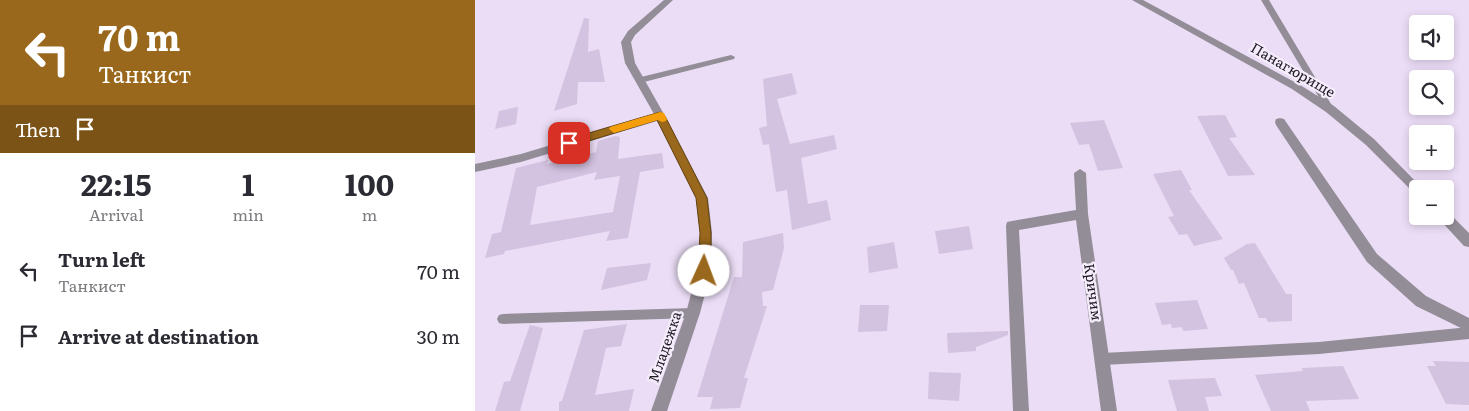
<!DOCTYPE html>
<html lang="en">
<head>
<meta charset="utf-8">
<style>
  body { margin:0; font-family:Literata,serif; background:#f7f7f7; color:#2b2b33; height:100vh; display:flex; flex-direction:column; font-size:19px; white-space:nowrap }
  * { box-sizing:border-box; margin:0 }
  p { font-size:16px; color:#7c7c81 }
  .icon { flex:none; width:28px; height:28px; fill:none; stroke:currentColor; stroke-width:2; stroke-linecap:round; stroke-linejoin:round }
  .map { position:relative; flex:1; overflow:hidden }
  .drawer { display:flex; flex-direction:column; background:#fff; width:475px }
  .drawer>* { flex:none }
  .top-card { background:#9a681c; color:#fff; overflow:hidden }
  .buttons { position:absolute; left:934px; top:15px; display:grid; gap:10px }
  .buttons a { display:grid; place-items:center; width:45px; height:45px; border-radius:5px; background:#fff; box-shadow:0 2px 8px #0003; font-size:25px }
  .pin { position:absolute; display:grid; place-items:center; width:42px; height:42px; color:#fff; margin:-21px; border-radius:10px; box-shadow:0 2px 8px #0006 }
  .me { position:absolute; width:55px; margin:-28px; rotate:2deg; stroke-linejoin:round; filter:drop-shadow(0 0 4px #0008) }
  .turn { display:flex; align-items:center; gap:18px; height:105px; padding:0 15px; font-size:22px }
  .turn .icon { width:65px; height:65px; stroke-width:2.5 }
  .turn b { display:block; font-size:35px; line-height:42px }
  .then { display:flex; align-items:center; height:48px; padding:0 15px; background:#0003; gap:10px; font-size:19px }
  .eta { display:flex; justify-content:space-evenly; align-items:center; height:85px; text-align:center }
  .eta b { font-size:30px; font-weight:700; line-height:35px }
  ul { padding:0; list-style:none }
  li { display:flex; align-items:center; gap:15px; height:65px; padding:0 15px }
  li div { flex:1 }
  li b { display:block; font-size:19px }
  li em { font-style:normal }
  main { display:flex; flex:1; min-height:0 }
  .map>svg:first-child { display:block }
  .building { fill:#d3c2e0; fill-rule:evenodd }
  .lines { fill:none; stroke-linecap:round; stroke-linejoin:round }
  .lane { fill:#938d97; fill-rule:evenodd }
  .street { fill:#938d97; fill-rule:evenodd }
  .route { fill:#9a681c; stroke:#644412 }
  .slow { fill:#f59e0b }
  .labels { text-anchor:middle; stroke-width:4.5; stroke-linejoin:round; paint-order:stroke }
  .street-label { font-size:14px; fill:#1f1922; stroke:#f5edfc }
</style>
</head>
<body>
<main>
<section class="drawer">
<div class="top-card">
<div class="turn"><svg class="icon" aria-label="left" viewBox="0 0 24 24"><path d="M17 20v-9H6M10 6l-5 5 5 5"/></svg><div><b>70 m</b>Танкист</div></div>
<div class="then">Then<svg class="icon" aria-label="arrive" viewBox="0 0 24 24"><path d="M6 21V4h12l-3 4 3 4H6"/></svg></div>
</div>
<div class="eta">
<div><b>22:15</b><p>Arrival</p></div>
<div><b>1</b><p>min</p></div>
<div><b>100</b><p>m</p></div>
</div>
<ul>
<li><svg class="icon" aria-label="left" viewBox="0 0 24 24"><path d="M17 20v-9H6M10 6l-5 5 5 5"/></svg><div><b>Turn left</b><p>Танкист</p></div><em>70 m</em></li>
<li><svg class="icon" aria-label="arrive" viewBox="0 0 24 24"><path d="M6 21V4h12l-3 4 3 4H6"/></svg><div><b>Arrive at destination</b></div><em>30 m</em></li>
</ul>
</section>
<div class="map">
<svg width="994" height="411" viewBox="0 0 994 411">
  <rect width="100%" height="100%" fill="#ebddf6"/>
  <!-- building -->
  <path class="building" d="M 109,18 L 114,19 L 113,52 L 124,49 L 130,82 L 103,82 L 102,104 L 79,111 Z
    M 317,73 L 322,94 L 302,99 L 315,144 L 359,135 L 362,149 L 326,158 L 333,204 L 352,200 L 356,220 L 317,230 L 312,190 L 301,192 L 294,144 L 288,145 L 284,128 L 292,126 L 288,79 Z
    M 43,107 L 41,124 L 20,129 L 24,111 Z
    M 750,115 L 762,137 L 754,138 L 780,175 L 753,176 L 722,116 Z
    M 629,120 L 648,168 L 623,171 L 614,144 L 604,145 L 595,123 Z
    M 140,136 L 145,137 L 143,159 L 187,153 L 189,168 L 165,172 L 153,238 L 131,241 L 135,231 L 30,251 L 29,254 L 10,258 L 17,234 L 26,232 L 41,168 L 73,160 L 72,164 L 121,152 L 123,141 ZM 122,172 L 119,180 L 145,176 L 138,212 L 55,225 L 62,187 Z
    M 706,170 L 717,190 L 714,190 L 748,239 L 719,246 L 712,234 L 704,235 L 693,217 L 699,216 L 678,174 Z
    M 494,226 L 498,249 L 464,254 L 460,231 Z
    M 308,233 L 309,248 L 298,290 L 287,292 L 288,306 L 292,306 L 269,378 L 273,378 L 265,408 L 235,409 L 238,397 L 222,397 L 259,277 L 267,277 L 268,242 Z
    M 419,242 L 423,268 L 394,273 L 392,247 Z
    M 780,243 L 811,294 L 817,294 L 817,321 L 793,322 L 791,318 L 784,318 L 769,283 L 764,284 L 758,270 L 756,270 L 749,258 L 772,244 Z
    M 176,263 L 172,280 L 126,290 L 132,268 Z
    M 722,300 L 733,329 L 708,331 L 707,327 L 697,328 L 696,324 L 687,325 L 680,303 Z
    M 385,305 L 414,305 L 412,331 L 383,332 Z
    M 152,324 L 146,346 L 131,348 L 120,395 L 159,389 L 154,411 L 84,411 L 84,402 L 87,401 L 109,330 Z
    M 55,325 L 68,328 L 45,411 L 20,411 L 29,382 L 35,381 Z
    M 533,331 L 533,335 L 501,347 L 501,351 L 473,353 L 472,333 Z
    M 958,361 L 994,362 L 994,405 L 971,404 L 952,366 L 961,366 Z
    M 868,366 L 884,399 L 831,401 L 835,411 L 796,411 L 780,375 L 828,371 L 827,368 Z
    M 454,372 L 486,373 L 484,401 L 453,399 Z
    M 740,378 L 747,396 L 730,397 L 734,411 L 702,411 L 693,380 Z"/>
  <g class="lines">
    <!-- lane -->
    <path class="lane" d="M 786,0 L 794,0 L 859,109 L 858,111 L 852,111 Z
      M 256,55 L 260,57 L 259,59 L 165,83 L 161,80 L 162,78 Z
      M 218,308 L 222,309 L 224,313 L 222,317 L 218,318 L 28,324 L 24,323 L 22,319 L 24,315 L 28,314 Z
      M 994,327 L 994,339 L 844,354 L 627,365 L 623,363 L 621,359 L 623,355 L 627,353 L 844,342 Z"/>
    <!-- street -->
    <path class="street" d="M 189,0 L 198,0 L 160,35 L 156,42 L 160,63 L 190,116 L 233,198 L 237,233 L 236,271 L 225,313 L 192,411 L 176,411 L 211,313 L 222,271 L 225,233 L 221,198 L 182,121 L 46,162 L 0,172 L 0,164 L 46,154 L 179,114 L 150,63 L 146,42 L 153,31 Z
      M 657,0 L 668,0 L 825,85 L 859,106 L 899,139 L 948,189 L 942,189 L 942,194 L 938,192 L 891,145 L 851,112 L 817,89 Z
      M 805,118 L 809,119 L 902,254 L 951,296 L 994,318 L 994,332 L 941,306 L 892,262 L 801,125 L 800,122 L 801,119 Z
      M 605,169 L 611,173 L 613,214 L 642,411 L 626,411 L 601,220 L 544,230 L 554,411 L 538,411 L 531,226 L 532,222 L 537,221 L 601,210 L 599,173 Z
      M 970,211 L 973,212 L 994,233 L 994,247 L 989,246 L 965,220 L 963,216 L 970,216 Z"/>
  </g>
  <!-- route -->
  <path class="route" d="M 185,112 L 190,116 L 232,198 L 236,233 L 236,271 L 234,275 L 229,276 L 225,275 L 223,271 L 225,233 L 221,198 L 182,120 L 94,147 L 89,143 L 90,140 Z"/>
  <!-- slow -->
  <path class="slow" d="M 185,112 L 189,113 L 192,119 L 191,121 L 187,122 L 183,120 L 139,133 L 134,129 L 135,127 Z"/>
  <g class="labels">
    <!-- street labels -->
    <g class="street-label">
      <text transform="translate(818 70) rotate(30)" y="5">Панагюрище</text>
      <text transform="translate(618 292) rotate(82)" y="5">Кричим</text>
      <text transform="translate(190 347) rotate(-71)" y="5">Младежка</text>
    </g>
  </g>
</svg>
<div class="buttons">
<a><svg class="icon" aria-label="sound" viewBox="0 0 24 24"><path d="M4 9h4l5-4v14l-5-4H4zM17 9q2 3 0 6"/></svg></a>
<a><svg class="icon" aria-label="search" viewBox="0 0 24 24"><circle cx="10" cy="10" r="6"/><path d="M15 15l6 6"/></svg></a>
<a>+</a>
<a>−</a>
</div>
<div class="pin" style="left:94px;top:143px;background:#d93025"><svg class="icon" aria-label="arrive" viewBox="0 0 24 24"><path d="M6 21V4h12l-3 4 3 4H6"/></svg></div>
<svg class="me" style="left:229px;top:271px" viewBox="-20 -20 40 40"><circle r="19" fill="#fff"/><path d="M0-13L10 11 0 6-10 11z" fill="#9a681c"/></svg>
</div>
</main>
</body>
</html>
